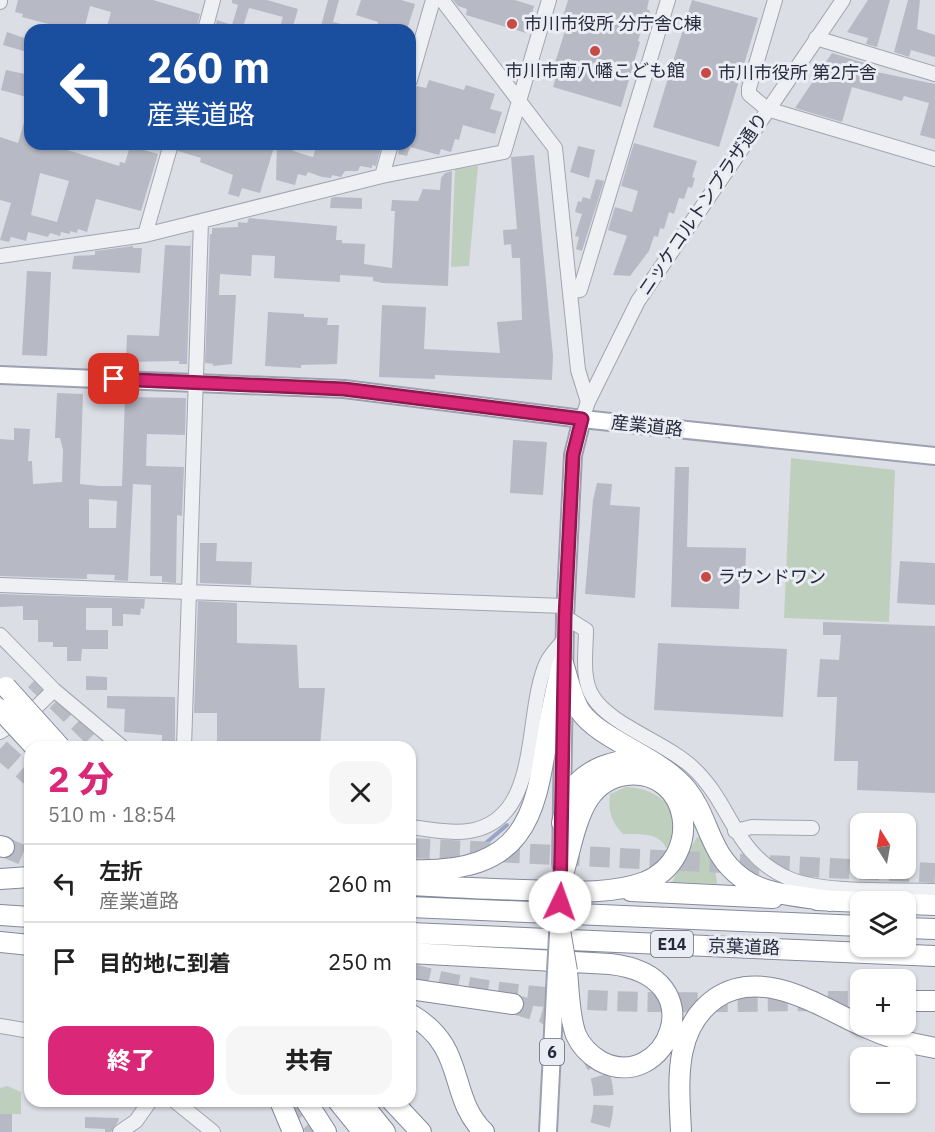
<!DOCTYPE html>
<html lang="ja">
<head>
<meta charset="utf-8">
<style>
  body { margin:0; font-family:"IBM Plex Sans","Noto Sans JP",sans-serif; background:#f6f6f6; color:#222; height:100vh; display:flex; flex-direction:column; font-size:22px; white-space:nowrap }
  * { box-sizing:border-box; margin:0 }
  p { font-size:20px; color:#767676 }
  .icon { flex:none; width:33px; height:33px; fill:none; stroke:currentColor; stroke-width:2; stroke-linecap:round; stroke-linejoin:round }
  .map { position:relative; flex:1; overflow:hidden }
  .panel { position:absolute; left:24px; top:741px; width:392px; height:366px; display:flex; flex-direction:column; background:#fff; border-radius:18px; box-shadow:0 2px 4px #0004 }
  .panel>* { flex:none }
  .guide { position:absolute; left:24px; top:24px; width:392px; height:126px; border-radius:18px; box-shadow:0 2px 4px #0004; background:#1a4fa0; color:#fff; overflow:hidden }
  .needle { width:39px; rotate:349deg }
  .buttons { position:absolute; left:850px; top:813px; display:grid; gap:12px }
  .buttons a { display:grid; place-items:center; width:66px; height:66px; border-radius:12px; background:#fff; box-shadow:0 2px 4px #0004; font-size:30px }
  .pin { position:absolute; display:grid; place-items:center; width:51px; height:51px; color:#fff; margin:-26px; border-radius:12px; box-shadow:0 3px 9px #0006 }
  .me { position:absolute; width:66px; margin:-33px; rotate:3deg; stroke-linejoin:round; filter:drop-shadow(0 0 4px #0008) }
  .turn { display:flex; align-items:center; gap:21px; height:126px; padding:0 24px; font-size:27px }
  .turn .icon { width:78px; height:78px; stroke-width:2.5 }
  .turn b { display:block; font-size:42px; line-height:51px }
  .round { display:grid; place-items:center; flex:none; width:63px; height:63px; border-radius:18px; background:#f6f6f6 }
  .overview { display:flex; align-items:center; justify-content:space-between; height:102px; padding:0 24px }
  h1 { font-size:36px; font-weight:800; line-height:45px; color:#db2777 }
  .cta { display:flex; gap:12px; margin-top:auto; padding:12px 24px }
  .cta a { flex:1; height:69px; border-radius:18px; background:#db2777; color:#fff; font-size:24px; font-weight:800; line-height:69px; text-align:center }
  .cta a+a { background:#f6f6f6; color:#222 }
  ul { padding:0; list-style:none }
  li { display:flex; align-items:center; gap:18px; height:78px; padding:0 24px; border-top:2px solid #e0e0e0 }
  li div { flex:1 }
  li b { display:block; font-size:22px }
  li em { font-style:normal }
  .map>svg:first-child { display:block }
  .green { fill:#bfcfbe }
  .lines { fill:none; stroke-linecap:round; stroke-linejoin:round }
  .stream { stroke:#98a5c5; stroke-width:4 }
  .building { fill:#b7b9c5; fill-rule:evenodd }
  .highway-tunnel { stroke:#b8bac4; stroke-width:20; stroke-dasharray:20 10; stroke-linecap:butt }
  .minor-casing { stroke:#a2a4b0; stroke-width:16 }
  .major-casing { stroke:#9ca0b1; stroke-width:20 }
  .highway-casing { stroke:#84899c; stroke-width:22 }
  .minor { stroke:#eff0f4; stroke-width:14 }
  .major { stroke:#fff; stroke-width:16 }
  .highway { stroke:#fff; stroke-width:20 }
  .major-bridge-casing { stroke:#9ca0b1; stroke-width:20; stroke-linecap:butt }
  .highway-bridge-casing { stroke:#84899c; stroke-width:22; stroke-linecap:butt }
  .major-bridge { stroke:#fff; stroke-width:16 }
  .highway-bridge { stroke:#fff; stroke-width:20 }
  .route-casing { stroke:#8e194d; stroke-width:15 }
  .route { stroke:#db2777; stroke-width:10 }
  .poi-dot { fill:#c84a44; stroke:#ebedf4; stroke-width:2 }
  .labels { text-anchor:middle; stroke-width:6; stroke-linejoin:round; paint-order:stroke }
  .shield { fill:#ebedf4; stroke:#626473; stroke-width:1.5 }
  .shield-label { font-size:16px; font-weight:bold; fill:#272a3c }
  .poi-label { font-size:18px; fill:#272a3c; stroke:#ebedf4; text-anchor:start }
  .street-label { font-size:18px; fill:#272a3c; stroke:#ebedf4 }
</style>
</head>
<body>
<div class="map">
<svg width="935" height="1132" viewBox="0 0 935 1132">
  <rect width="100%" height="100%" fill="#dcdee6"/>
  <!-- green -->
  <path class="green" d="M 478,166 L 469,266 L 451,267 L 455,169 Z
    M 791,458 L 895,470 L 889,622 L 784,618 Z
    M 626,787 C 642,787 666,796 673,813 C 677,823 674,836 673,846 L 667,849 C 658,831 640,835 623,834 C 611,821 608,812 610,794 Z
    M 697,837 L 701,838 C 710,852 716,868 717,884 L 672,882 Z
    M 7,1086 L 21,1092 L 21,1114 L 0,1114 L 0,1088 Z"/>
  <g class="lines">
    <!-- stream -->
    <path class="stream" d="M 480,848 L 507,825"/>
  </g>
  <!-- building -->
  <path class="building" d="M 18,0 L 153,0 L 200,14 L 196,30 L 106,30 L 111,12 L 90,6 L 84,30 L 71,30 L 22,17 L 23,14 L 15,12 Z
    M 232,0 L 267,0 L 298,9 L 292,30 L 279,30 L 283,17 L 249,8 L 242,30 L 214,30 L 217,20 L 232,25 L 238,5 L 232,3 Z
    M 328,0 L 339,0 L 333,22 L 352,27 L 351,30 L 320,30 Z
    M 361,0 L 401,0 L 415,4 L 407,30 L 376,30 L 378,22 L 356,15 Z
    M 453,0 L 515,0 L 534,6 L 526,33 L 466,15 L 467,9 L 458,6 Z
    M 568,0 L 649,0 L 647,9 L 650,11 L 647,21 L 644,20 L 638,41 L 640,42 L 621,107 L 553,87 L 558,70 L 553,69 L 565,31 L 559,30 Z
    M 692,0 L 758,18 L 719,147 L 653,127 Z
    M 868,0 L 890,0 L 877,47 L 866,44 L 868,38 L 847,32 Z
    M 908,0 L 920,0 L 917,29 L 935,35 L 935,57 L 911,50 L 909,57 L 894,52 Z
    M 7,32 L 30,40 L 30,53 L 3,45 Z
    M 832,53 L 868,64 L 867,70 L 935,84 L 935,139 L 920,135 L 929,103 L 904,96 L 902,101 L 852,87 L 842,122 L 795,108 Z
    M 6,70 L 30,75 L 30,98 L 1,90 Z
    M 429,80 L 464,90 L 466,85 L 495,94 L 490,109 L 502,112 L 495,134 L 463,125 L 459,140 L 455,139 L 451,152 L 441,149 L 439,155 L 410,147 L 407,156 L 398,154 L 400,144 L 410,144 L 410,99 L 412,89 L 417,86 L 426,88 Z
    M 27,112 L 30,112 L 30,144 L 48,144 L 119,166 L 120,162 L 125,163 L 130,146 L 158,154 L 141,211 L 96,199 L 87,232 L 78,229 L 77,233 L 70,231 L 70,234 L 61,232 L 60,236 L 50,233 L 48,237 L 28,232 L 26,241 L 11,237 L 9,242 L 0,240 L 11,203 L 0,200 L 0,137 L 18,143 ZM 40,173 L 69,181 L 57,222 L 31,215 Z
    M 634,143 L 697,161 L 692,177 L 695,178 L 692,188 L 688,187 L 684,199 L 679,198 L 674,214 L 669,212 L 664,229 L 660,228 L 658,237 L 654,236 L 649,251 L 630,276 L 613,275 L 627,236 L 608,230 L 615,207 L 632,212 L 638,191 L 621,186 Z
    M 180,144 L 275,144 L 260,193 L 242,188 L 239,197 L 228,194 L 233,175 L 200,162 L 201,158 L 178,151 Z
    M 277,144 L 295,144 L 293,151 L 313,157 L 317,144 L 382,144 L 376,166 L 372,165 L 372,168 L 360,166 L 358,171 L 345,171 L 341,177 L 332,175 L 331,178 L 322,177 L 308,172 L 306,176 L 298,174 L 295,185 L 276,180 Z
    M 578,146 L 595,150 L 589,178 L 570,172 Z
    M 534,155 L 553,356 L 552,380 L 435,375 L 435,379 L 379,377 L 382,305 L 426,307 L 424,349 L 500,353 L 497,322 L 522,320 L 520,258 L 512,258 L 511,244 L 504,245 L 503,230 L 517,229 L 511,157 Z
    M 452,171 L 448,286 L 383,283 L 373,281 L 373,277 L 340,275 L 340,282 L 274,278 L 275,256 L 252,255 L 251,276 L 220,274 L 219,295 L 236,295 L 232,364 L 213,366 L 213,364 L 205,363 L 210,234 L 212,234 L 212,228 L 238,227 L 238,222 L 247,223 L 249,218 L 337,226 L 336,240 L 342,240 L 342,243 L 365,244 L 364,264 L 392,268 L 395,211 L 391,211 L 392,200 L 418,201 L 423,189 L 440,190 L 441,178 L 445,173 Z
    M 596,179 L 604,181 L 582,251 L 576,249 L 579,237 L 575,236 L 582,214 L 575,212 L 578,201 L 581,202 L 583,197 L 590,199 Z
    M 335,197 L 362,198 L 362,209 L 330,208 L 331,198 Z
    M 191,236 L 187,364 L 179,364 L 179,361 L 126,362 L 127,335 L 159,336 L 165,245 L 191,246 Z
    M 133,246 L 133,248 L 142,248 L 140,273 L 72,269 L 74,256 L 95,255 L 95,251 Z
    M 27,271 L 51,272 L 47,356 L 22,355 Z
    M 268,312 L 304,314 L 304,317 L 328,318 L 327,325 L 339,325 L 337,364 L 301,365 L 301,368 L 265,366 Z
    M 57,393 L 83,394 L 80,484 L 100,486 L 122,486 L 125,397 L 186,398 L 185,435 L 147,434 L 146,466 L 184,467 L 182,516 L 177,515 L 176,583 L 162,582 L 162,576 L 150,576 L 151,485 L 133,484 L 128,581 L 114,580 L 115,575 L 87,574 L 87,579 L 0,576 L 0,439 L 14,440 L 14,428 L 30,429 L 28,461 L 32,461 L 33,484 L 62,482 L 63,450 L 60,438 L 55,438 ZM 89,499 L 117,501 L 116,528 L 89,528 Z
    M 513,440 L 547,442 L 543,495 L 510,493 Z
    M 675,467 L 689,467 L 687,547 L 746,548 L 745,583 L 740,583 L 739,609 L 671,607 Z
    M 597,483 L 612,484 L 610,505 L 640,507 L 635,598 L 585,594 L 593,500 Z
    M 200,543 L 217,543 L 216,561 L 252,562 L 251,585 L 200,583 Z
    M 900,561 L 935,563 L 935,605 L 897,603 Z
    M 0,594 L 145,599 L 144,609 L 141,608 L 140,615 L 123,614 L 123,626 L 112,626 L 112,608 L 86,608 L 86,630 L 108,630 L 108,649 L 82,649 L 81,661 L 67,661 L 67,647 L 53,647 L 53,642 L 38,642 L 38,620 L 23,620 L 23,606 L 0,607 Z
    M 198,601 L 237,603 L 237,643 L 297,645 L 299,688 L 325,688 L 320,747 L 217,747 L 217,713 L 194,713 Z
    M 823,622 L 935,626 L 935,793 L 857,790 L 858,761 L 834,761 L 837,697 L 817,697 L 820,659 L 839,660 L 841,635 L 823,635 Z
    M 658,643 L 787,649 L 783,717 L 654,710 Z
    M 86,676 L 107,677 L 107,690 L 86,690 Z
    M 107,696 L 175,697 L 175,741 L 162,741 L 162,735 L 124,732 L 125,709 L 107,708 Z
    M 0,1114 L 12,1114 L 12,1132 L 0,1132 Z
    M 85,1117 L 119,1118 L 118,1122 L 111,1132 L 105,1132 L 105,1129 L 85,1128 Z"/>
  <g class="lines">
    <!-- highway-tunnel -->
    <path class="highway-tunnel" d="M 35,680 L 104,747
      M 0,749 L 30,776
      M 4,847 L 30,858
      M 410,848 L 935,873
      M 410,973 C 546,1013 719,1000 861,1001
      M 513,1004 L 544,1013 L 567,1027
      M 587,1049 C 605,1073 608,1104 598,1132
      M 289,1101 L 319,1132"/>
    <!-- minor casing -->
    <g class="minor-casing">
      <path id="minor" d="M 442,0 L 555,148 L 578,370 L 588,402
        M 775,0 L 749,88 L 749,94 L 767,109 L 935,159
        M 0,2 L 0,0
        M 205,30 L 213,0
        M 816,38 L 935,74
        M 410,80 L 433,0
        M 382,176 L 391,144
        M 145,235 L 171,144
        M 0,256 L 145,235 L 382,176 L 504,152 L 549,0
        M 571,292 L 580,290 L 668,0
        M 582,419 L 588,402 L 638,301 L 843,0
        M 0,585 L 565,606
        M 565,617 L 586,630 C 586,651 581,679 593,697 C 610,725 667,743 693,768 C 733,805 733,855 790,879 C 826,894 894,889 935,891
        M 0,635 L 54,690 L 122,747
        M 0,732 L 28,715 L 54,690
        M 184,747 L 201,221
        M 410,827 C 429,829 450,834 469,831 C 543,820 523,713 547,662 C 551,654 558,647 564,640
        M 735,831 L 752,827 L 812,828
        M 0,1026 L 30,1031
        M 175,1101 L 213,1132
        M 120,1132 L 136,1121 L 150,1101"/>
    </g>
    <!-- major casing -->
    <g class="major-casing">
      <path id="major" d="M 0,375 L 344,389 L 582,419 L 935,456
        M 561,864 L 565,617 L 573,455 L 582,419
        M 548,1132 L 556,971"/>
    </g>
    <!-- highway casing -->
    <g class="highway-casing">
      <path id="highway" d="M 563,663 C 568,679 572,698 580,711 C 601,741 660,756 687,790 C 710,819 708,853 742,878 C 766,896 802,896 830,901
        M 562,823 C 564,816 565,807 567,800 C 579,769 621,754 651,763
        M 0,846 L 4,847
        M 410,870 C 563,876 530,769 563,663
        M 0,879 L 30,877
        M 410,885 C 447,887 485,889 523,890 C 563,891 607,896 645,882 C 705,858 691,768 626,775 C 611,777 598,785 589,798 C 574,821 570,855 561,880
        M 631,891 L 773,898
        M 817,900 L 861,902
        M 906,904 L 935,905
        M 410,907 L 861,926
        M 0,915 L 30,917
        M 906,928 L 935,929
        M 410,933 L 935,956
        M 0,942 L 30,945
        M 410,953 L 610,964 C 719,976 665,1096 600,1061 C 590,1055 581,1046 576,1035 C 569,1016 569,991 567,971
        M 410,989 L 513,1004
        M 906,1001 L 935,1001
        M 410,1014 C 468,1047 447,1096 484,1132
        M 280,1101 L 293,1132
        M 306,1101 L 326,1132
        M 338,1101 L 363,1132
        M 360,1101 L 385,1132
        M 392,1101 L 421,1132
        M 681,1132 C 679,1084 672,1029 716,998 C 763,966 822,1008 865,1027 C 887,1037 911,1044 935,1048"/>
    </g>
    <!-- minor -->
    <use href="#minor" class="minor"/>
    <!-- major -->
    <use href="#major" class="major"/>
    <!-- highway -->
    <use href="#highway" class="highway"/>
    <!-- major-bridge casing -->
    <g class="major-bridge-casing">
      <path id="major-bridge" d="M 556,971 L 561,880"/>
    </g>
    <!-- highway-bridge casing -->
    <g class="highway-bridge-casing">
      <path id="highway-bridge" d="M 6,687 L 60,747
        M 0,709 L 35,747
        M 559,924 L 567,971"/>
    </g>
    <!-- major-bridge -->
    <use href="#major-bridge" class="major-bridge"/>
    <!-- highway-bridge -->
    <use href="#highway-bridge" class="highway-bridge"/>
  </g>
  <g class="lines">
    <!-- route casing -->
    <g class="route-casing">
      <path id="route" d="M 114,379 L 344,389 L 582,419 L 573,455 L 565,617 L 560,902"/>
    </g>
    <!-- route -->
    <use href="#route" class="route"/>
  </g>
  <!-- markers -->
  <g class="poi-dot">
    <circle cx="512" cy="24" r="6"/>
    <circle cx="595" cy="51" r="6"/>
    <circle cx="706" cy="73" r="6"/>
    <circle cx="706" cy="577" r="6"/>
  </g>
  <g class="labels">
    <!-- shield labels -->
    <g class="shield">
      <rect x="651" y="931" width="42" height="26" rx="4.5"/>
      <rect x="540" y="1039" width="24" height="26" rx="4.5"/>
    </g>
    <g class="shield-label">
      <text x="672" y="950">E14</text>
      <text x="552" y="1058">6</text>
    </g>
    <!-- poi labels -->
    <g class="poi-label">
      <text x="524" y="30">市川市役所 分庁舎C棟</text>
      <text x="595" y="77" text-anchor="middle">市川市南八幡こども館</text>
      <text x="718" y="79">市川市役所 第2庁舎</text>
      <text x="718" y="583">ラウンドワン</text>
    </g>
    <!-- street labels -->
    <g class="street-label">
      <text transform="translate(703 204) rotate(-56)" y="6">ニッケコルトンプラザ通り</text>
      <text transform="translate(647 426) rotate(6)" y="6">産業道路</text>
      <text transform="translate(744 947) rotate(2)" y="6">京葉道路</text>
    </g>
  </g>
</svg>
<div class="buttons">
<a><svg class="needle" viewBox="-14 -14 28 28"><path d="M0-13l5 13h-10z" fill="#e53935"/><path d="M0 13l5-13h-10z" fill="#767676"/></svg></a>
<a><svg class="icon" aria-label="layers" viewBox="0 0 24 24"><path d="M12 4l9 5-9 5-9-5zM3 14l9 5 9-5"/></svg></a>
<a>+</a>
<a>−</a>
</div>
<div class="pin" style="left:114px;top:379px;background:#d93025"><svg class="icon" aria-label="arrive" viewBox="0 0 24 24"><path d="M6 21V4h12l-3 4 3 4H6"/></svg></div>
<svg class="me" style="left:560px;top:902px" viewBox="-20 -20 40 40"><circle r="19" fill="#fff"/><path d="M0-13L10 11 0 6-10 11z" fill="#db2777"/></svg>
<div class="guide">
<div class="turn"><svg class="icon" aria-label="left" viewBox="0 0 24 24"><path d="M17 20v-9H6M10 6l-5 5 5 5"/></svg><div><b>260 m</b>産業道路</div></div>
</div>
<section class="panel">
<div class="overview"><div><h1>2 分</h1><p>510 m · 18:54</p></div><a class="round"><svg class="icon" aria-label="close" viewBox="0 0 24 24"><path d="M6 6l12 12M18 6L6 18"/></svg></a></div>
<ul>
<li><svg class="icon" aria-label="left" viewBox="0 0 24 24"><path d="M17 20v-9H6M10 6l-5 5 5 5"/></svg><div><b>左折</b><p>産業道路</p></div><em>260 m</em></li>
<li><svg class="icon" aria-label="arrive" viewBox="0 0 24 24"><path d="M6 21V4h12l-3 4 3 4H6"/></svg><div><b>目的地に到着</b></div><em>250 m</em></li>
</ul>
<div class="cta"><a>終了</a><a>共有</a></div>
</section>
</div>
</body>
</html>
